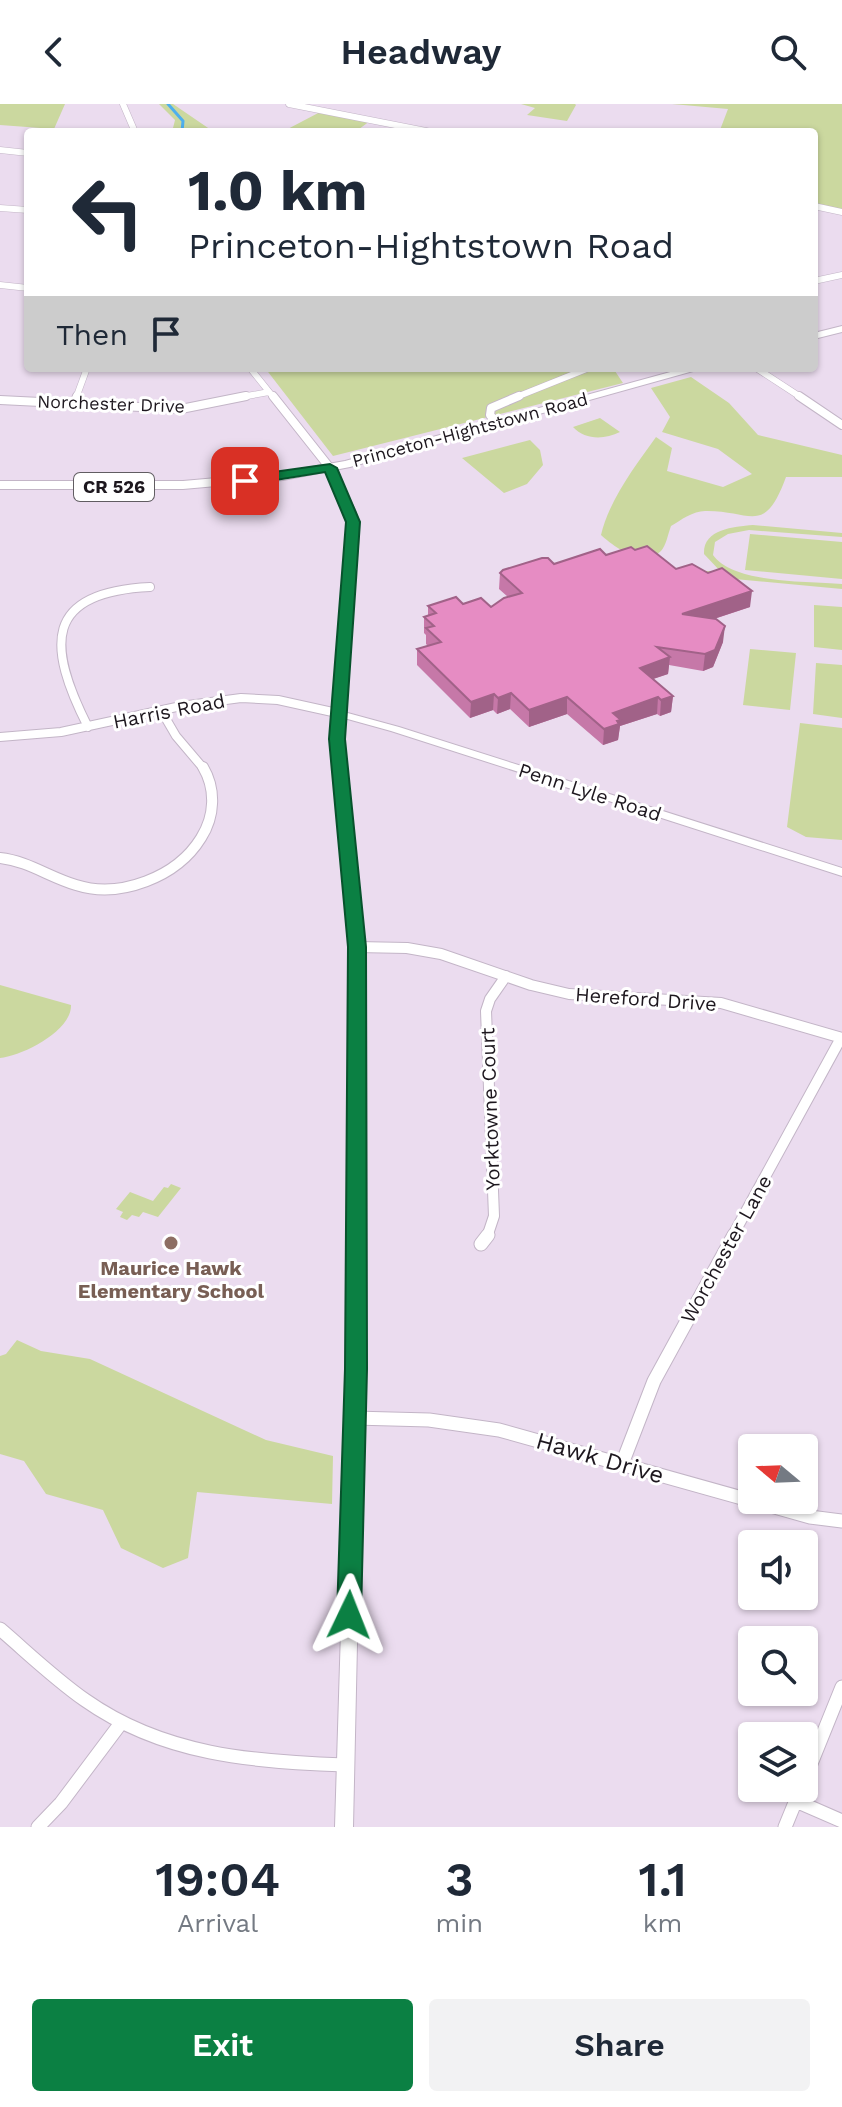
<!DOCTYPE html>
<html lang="en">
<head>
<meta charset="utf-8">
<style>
  body { margin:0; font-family:"Work Sans",sans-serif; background:#f2f2f3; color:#1f2937; height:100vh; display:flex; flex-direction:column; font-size:30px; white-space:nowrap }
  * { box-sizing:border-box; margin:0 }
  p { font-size:26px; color:#747a83 }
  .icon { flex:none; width:44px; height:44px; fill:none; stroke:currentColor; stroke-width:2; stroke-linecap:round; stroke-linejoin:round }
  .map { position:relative; height:1723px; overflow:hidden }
  .panel { display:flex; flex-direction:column; background:#fff; flex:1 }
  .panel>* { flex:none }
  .hud { position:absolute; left:24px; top:24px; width:794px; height:244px; border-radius:8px; box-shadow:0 2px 6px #0004; background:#fff; color:#1f2937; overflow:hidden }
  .needle { width:52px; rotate:289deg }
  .buttons { position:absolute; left:738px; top:1330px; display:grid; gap:16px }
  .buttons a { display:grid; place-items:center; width:80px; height:80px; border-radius:8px; background:#fff; box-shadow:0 2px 6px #0004; font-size:40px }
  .pin { position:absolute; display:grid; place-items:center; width:68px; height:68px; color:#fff; margin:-34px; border-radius:16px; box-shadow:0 4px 12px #0006 }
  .me { position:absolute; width:88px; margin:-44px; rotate:2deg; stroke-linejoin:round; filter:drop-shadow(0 0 6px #0008) }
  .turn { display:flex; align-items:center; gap:28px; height:168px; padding:0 32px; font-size:36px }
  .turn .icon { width:104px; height:104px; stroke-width:2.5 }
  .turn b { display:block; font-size:56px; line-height:68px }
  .then { display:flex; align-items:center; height:76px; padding:0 32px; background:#0003; gap:16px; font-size:30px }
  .eta { display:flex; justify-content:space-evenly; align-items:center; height:136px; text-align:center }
  .eta b { font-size:48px; font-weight:600; line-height:56px }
  .action { display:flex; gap:16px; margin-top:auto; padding:16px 32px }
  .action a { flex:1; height:92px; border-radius:8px; background:#0b8043; color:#fff; font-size:32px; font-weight:600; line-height:92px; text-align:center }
  .action a+a { background:#f2f2f3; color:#1f2937 }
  header { display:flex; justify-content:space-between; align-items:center; height:104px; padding:0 32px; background:#fff; font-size:36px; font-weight:600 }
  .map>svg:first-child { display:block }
  .green { fill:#cbd89f }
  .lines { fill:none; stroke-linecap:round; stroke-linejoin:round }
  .stream { stroke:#4eafed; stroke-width:3 }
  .minor-far3-casing { stroke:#c3b5c7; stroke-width:7 }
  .minor-far2-casing { stroke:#c3b5c7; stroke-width:10 }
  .minor-far1-casing { stroke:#c3b5c7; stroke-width:12 }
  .minor-casing { stroke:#c3b5c7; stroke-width:15 }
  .tertiary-casing { stroke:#c3b5c7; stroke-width:2 }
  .primary-casing { stroke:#c3b5c7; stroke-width:2 }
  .minor-far3 { stroke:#fff; stroke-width:6 }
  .minor-far2 { stroke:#fff; stroke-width:8 }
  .minor-far1 { stroke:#fff; stroke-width:10 }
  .minor { stroke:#fff; stroke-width:13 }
  .tertiary { fill:#fff; fill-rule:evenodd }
  .primary { fill:#fff; fill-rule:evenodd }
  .wall { fill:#c678a8 }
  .shaded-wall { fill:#a16288 }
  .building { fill:#e68cc3; stroke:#a16288; stroke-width:2 }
  .route { fill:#0b8043; stroke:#07532c; stroke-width:2 }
  .education-dot { fill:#8d6e63; stroke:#fff; stroke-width:3 }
  .labels { text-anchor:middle; stroke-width:6; stroke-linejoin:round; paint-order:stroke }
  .far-street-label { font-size:18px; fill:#1d171e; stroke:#fff }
  .shield { fill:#fff; stroke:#615d62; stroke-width:2 }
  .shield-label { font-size:18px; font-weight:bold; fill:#1d171e }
  .street-label { font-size:20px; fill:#1d171e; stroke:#fff }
  .education-label { font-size:20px; font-weight:bold; fill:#785e54; stroke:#fff }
  .near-street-label { font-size:24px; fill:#1d171e; stroke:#fff }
</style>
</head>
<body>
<header><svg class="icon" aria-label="back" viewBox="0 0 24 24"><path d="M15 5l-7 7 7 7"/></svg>Headway<svg class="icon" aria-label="search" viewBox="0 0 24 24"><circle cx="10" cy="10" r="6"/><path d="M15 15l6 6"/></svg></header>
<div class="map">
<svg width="842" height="1723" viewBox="0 0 842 1723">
  <rect width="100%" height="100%" fill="#ebdcef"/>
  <!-- green -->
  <path class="green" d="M 0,0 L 65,0 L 54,25 L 0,21 Z
    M 159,0 L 173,0 L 214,28 L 172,28 L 175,16 Z
    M 521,0 L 575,0 L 576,1 L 567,17 L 527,11 L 535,4 Z
    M 672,0 L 842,0 L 842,105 L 814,103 L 814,28 L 720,26 L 728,5 Z
    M 322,7 L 370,17 L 355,28 L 282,28 Z
    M 265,264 L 468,264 L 474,268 L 471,264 L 613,264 L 623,279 L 333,352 Z
    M 691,273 L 729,299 L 758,331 L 842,351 L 842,373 L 786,373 C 764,433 751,406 705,407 C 693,407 681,416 671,422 C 668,430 666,442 661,447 C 643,464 614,443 601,431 C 609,396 636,361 656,333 L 672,344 L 667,367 L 723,383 L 752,370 L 718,345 L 662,328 L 670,313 L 651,284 Z
    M 600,314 L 620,328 C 604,336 585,336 573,323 Z
    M 530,336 L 540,346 L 543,361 L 527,380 L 504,389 L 462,354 Z
    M 753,421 L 842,429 L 842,433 L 749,426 L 728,430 L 715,438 L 713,451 C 733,480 809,477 842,480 L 842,485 L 692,471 L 693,466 L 721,468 L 704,450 C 703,425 733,423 753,421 Z
    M 750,430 L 842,438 L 842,475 L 745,466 Z
    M 814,501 L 842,503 L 842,546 L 814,543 Z
    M 750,545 L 796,549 L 790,606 L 743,601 Z
    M 816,559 L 842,561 L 842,614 L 813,610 Z
    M 800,619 L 842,624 L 842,736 L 806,733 L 787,723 Z
    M 0,881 L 71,901 C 72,927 22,952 0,954 Z
    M 171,1080 L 181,1084 L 158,1113 L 143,1108 L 139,1113 L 132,1111 L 127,1116 L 120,1113 L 123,1108 L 116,1105 L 130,1088 L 153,1097 L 164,1083 L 168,1084 Z
    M 17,1236 L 41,1247 L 90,1255 L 266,1336 L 333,1352 L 332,1400 L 197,1388 L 188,1454 L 163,1464 L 121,1444 L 103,1406 L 46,1390 L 24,1357 L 0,1350 L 0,1252 L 6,1250 Z"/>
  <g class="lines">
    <!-- stream -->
    <path class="stream" d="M 168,0 L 183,17 L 182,28"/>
    <!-- minor-far3 casing -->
    <g class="minor-far3-casing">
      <path id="minor-far3" d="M 123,0 L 135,28
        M 289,0 L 431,28
        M 0,46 L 28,49
        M 814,102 L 842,108
        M 0,104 L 28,106
        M 814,177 L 842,171
        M 0,181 L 28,184
        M 250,264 L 274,294
        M 756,264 L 802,294
        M 76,294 L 87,264
        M 236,294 L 269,288
        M 514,294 L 589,264"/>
    </g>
    <!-- minor-far2 casing -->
    <g class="minor-far2-casing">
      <path id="minor-far2" d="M 273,292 L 330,364
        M 799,292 L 842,321
        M 0,296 L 181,305 L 246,292
        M 74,300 L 77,292
        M 497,319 L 490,311 L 491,304 L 519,292
        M 162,608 L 176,632 L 204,665
        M 88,623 C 47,542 43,488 150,483
        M 0,633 L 61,628 L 181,602 L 241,594 L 278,596 L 337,609"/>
    </g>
    <!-- minor-far1 casing -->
    <g class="minor-far1-casing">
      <path id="minor-far1" d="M 0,754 C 28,757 49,773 76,781 C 120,795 177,773 201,734 C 215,712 216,685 203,663
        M 357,843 L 407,844 L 441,850 L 531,881 L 569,890 L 721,899 L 842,934
        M 487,1133 L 494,1112 L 486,907 L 490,895 L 506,872
        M 732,1133 L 841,934"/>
    </g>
    <!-- minor casing -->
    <g class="minor-casing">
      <path id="minor" d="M 481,1140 L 488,1131
        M 354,1314 L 429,1316 L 499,1326 L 810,1413 L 842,1417
        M 622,1360 L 654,1277 L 734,1131
        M 0,1525 C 28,1549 55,1575 85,1596 C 163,1651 253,1658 345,1661
        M 804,1677 L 842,1583
        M 796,1697 L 842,1717
        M 38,1723 L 61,1699 L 121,1619
        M 785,1723 L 801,1684"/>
    </g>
    <!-- tertiary casing -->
    <g class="tertiary-casing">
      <path id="tertiary" d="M 330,361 L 334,364 L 356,408 L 359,430 L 344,608 L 399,623 L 842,764 L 842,772 L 391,627 L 344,614 L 342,635 L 363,843 L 363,1265 L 353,1723 L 335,1723 L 349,1265 L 351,843 L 332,635 L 334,611 L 332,609 L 334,607 L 349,430 L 346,408 L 326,364 Z"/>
    </g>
    <!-- primary casing -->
    <g class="primary-casing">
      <path id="primary" d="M 842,222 L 842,228 L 814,235 L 814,229 Z
        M 685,264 L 704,264 L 350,363 L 283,376 L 183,385 L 0,385 L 0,377 L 183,377 L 283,368 L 345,357 Z"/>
    </g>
    <!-- minor-far3 -->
    <use href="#minor-far3" class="minor-far3"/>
    <!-- minor-far2 -->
    <use href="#minor-far2" class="minor-far2"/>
    <!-- minor-far1 -->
    <use href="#minor-far1" class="minor-far1"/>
    <!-- minor -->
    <use href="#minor" class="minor"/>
    <!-- tertiary -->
    <use href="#tertiary" class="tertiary"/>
    <!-- primary -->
    <use href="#primary" class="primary"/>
  </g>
  <!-- wall -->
  <path class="wall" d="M 635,446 L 750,503 L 714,515 L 723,538 L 713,563 L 703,567 L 669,561 L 668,570 L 653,575 L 673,592 L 671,608 L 660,612 L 657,610 L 620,622 L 618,636 L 603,641 L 567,610 L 529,623 L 510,605 L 497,610 L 493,606 L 470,614 L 417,561 L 417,545 L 428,542 L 426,540 L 426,531 L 424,529 L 424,513 L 428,512 L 428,502 L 463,500 L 491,503 L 508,493 L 499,485 L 500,469 Z"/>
  <!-- shaded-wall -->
  <path class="shaded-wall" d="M 752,487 L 750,503 L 680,526 L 682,510 Z
    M 725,522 L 723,538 L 713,563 L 703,567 L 705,550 Z
    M 670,553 L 668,570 L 638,580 L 640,564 Z
    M 511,589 L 510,605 L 497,610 L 498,594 Z
    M 494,590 L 493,606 L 470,614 L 471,598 Z
    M 673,592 L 671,608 L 660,612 L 661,596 Z
    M 567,593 L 567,610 L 529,623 L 529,606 Z
    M 658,593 L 657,610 L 620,622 L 618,636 L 603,641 L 604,625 L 613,609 Z"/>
  <!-- building -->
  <path class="building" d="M 647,442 L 676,465 L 692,460 L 708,469 L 722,464 L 752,487 L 682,510 L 716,515 L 725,522 L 715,546 L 705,550 L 657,543 L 670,553 L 640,564 L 673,592 L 661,596 L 658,593 L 613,609 L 621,616 L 617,617 L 619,620 L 604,625 L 567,593 L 529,606 L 511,589 L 498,594 L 494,590 L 471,598 L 417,545 L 441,538 L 426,524 L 434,522 L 424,513 L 436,509 L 428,502 L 456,493 L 463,500 L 481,494 L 491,503 L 504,494 L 522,489 L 500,469 L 503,466 L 542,454 L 548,454 L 554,460 L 600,445 L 606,451 L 631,443 L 635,446 Z"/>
  <!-- route -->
  <path class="route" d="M 330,360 L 337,364 L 360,418 L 345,635 L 366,843 L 367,1265 L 361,1511 L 358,1519 L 349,1522 L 341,1519 L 337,1511 L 345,1265 L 348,843 L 329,635 L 346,418 L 325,368 L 245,381 L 238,377 L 245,372 Z"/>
  <!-- markers -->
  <circle class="education-dot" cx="171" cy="1139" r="8"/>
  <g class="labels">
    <!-- far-street labels -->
    <g class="far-street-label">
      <text transform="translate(111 300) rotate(2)" y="6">Norchester Drive</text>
      <text transform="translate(470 326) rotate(-15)" y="6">Princeton-Hightstown Road</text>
    </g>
    <!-- shield labels -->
    <rect class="shield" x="74" y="369" width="80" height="28" rx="6"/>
    <g class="shield-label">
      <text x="114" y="389">CR 526</text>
    </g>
    <!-- street labels -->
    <g class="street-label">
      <text transform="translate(169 607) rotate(-11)" y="7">Harris Road</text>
      <text transform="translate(590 688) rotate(18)" y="7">Penn Lyle Road</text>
      <text transform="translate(646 895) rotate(4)" y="7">Hereford Drive</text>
      <text transform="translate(490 1005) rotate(-92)" y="7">Yorktowne Court</text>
      <text transform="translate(726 1145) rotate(-61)" y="7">Worchester Lane</text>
    </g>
    <!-- education labels -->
    <g class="education-label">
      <text x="171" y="1171">Maurice Hawk<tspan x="171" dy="23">Elementary School</tspan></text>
    </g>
    <!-- near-street labels -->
    <g class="near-street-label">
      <text transform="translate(600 1354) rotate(16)" y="8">Hawk Drive</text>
    </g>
  </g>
</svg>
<div class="buttons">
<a><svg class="needle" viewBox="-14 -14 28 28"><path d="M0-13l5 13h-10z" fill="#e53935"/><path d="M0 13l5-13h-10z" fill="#747a83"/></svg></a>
<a><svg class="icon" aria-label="sound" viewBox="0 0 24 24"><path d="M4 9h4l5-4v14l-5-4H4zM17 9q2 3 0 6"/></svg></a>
<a><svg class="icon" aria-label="search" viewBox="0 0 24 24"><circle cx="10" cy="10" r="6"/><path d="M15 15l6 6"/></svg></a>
<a><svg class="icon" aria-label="layers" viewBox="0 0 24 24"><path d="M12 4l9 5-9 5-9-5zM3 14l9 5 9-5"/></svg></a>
</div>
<div class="pin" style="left:245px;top:377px;background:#d93025"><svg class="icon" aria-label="arrive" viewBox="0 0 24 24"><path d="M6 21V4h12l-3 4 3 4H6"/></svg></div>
<svg class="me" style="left:349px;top:1511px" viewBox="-20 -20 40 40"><path d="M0-17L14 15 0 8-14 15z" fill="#0b8043" stroke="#fff" stroke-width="4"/></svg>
<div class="hud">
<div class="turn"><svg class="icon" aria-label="left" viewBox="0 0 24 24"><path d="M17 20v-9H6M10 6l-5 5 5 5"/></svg><div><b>1.0 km</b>Princeton-Hightstown Road</div></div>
<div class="then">Then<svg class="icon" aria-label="arrive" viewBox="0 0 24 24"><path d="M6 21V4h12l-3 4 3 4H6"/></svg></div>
</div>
</div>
<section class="panel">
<div class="eta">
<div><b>19:04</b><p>Arrival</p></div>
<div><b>3</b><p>min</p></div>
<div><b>1.1</b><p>km</p></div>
</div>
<div class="action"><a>Exit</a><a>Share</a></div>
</section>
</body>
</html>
